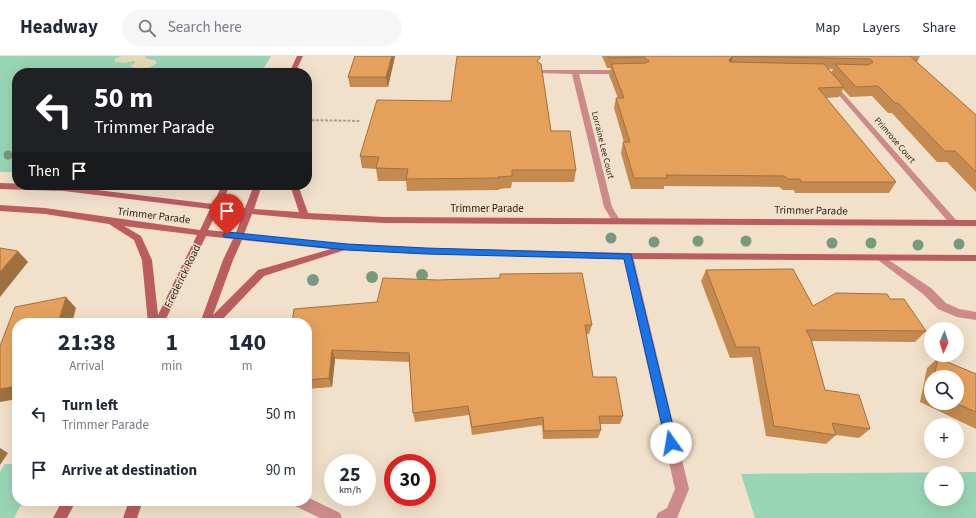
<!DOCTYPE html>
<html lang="en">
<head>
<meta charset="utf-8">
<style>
  body { margin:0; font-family:"Source Sans 3",sans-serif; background:#f6f6f7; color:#1f2937; height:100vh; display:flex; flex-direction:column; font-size:15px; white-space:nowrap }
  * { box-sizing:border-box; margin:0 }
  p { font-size:13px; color:#747a83 }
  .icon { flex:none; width:22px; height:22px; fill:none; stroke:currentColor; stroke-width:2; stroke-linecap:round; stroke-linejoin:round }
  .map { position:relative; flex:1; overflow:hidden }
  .sheet { position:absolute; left:12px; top:262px; width:300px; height:188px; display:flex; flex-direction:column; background:#fff; border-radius:16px; box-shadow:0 4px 16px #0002 }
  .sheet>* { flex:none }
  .top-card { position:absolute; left:12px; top:12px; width:300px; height:122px; border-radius:16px; box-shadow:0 4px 16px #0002; background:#202124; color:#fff; overflow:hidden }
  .needle { width:26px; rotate:183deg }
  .tools { position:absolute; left:924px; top:266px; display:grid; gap:8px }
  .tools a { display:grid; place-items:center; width:40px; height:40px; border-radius:50%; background:#fff; box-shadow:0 4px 16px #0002; font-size:20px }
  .speed { position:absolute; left:324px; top:398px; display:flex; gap:8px; font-size:20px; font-weight:700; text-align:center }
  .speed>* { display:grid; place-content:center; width:52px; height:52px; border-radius:50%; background:#fff; box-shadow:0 4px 16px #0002; line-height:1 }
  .speed small { font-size:10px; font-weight:400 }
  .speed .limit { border:6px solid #d22; background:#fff; color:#111 }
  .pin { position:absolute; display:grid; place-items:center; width:34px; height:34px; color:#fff; margin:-41px -17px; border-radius:50% 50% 50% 0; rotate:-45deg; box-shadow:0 0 4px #0007 }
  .pin .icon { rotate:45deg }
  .me { position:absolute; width:44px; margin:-22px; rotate:347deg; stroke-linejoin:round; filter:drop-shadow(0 0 3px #0008) }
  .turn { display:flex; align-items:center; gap:14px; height:84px; padding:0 16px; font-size:18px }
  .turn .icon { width:52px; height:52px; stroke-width:2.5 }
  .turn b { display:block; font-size:28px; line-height:34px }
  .then { display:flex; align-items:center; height:38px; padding:0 16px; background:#0003; gap:8px; font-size:15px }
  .eta { display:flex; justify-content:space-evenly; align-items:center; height:68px; text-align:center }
  .eta b { font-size:24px; font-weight:700; line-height:28px }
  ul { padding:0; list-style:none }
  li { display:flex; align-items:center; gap:12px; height:56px; padding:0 16px }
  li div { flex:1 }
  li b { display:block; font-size:15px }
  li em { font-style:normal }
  header { display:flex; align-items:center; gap:24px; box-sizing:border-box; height:56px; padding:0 20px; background:#fff; border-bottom:1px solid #e0e1e3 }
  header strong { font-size:19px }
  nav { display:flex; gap:22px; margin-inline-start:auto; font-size:14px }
  .search { width:280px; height:36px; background:#f6f6f7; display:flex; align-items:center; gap:10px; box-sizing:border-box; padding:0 14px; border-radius:22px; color:#747a83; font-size:15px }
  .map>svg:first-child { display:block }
  .green { fill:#98d5b5; fill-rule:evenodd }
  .sand { fill:#e3d9b4 }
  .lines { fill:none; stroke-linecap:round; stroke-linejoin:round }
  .path { stroke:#ada08f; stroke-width:2; stroke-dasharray:3 1.5; stroke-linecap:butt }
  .minor { fill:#cc8b8a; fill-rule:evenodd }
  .secondary { fill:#bb5d5f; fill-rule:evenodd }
  .tree { fill:#779a7f }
  .wall { fill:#c58a4f; fill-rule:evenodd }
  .shaded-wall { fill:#a07140 }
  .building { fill:#e5a15c; stroke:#a07140 }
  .route { fill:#1a73e8; stroke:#114b97 }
  .labels { text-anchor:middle; stroke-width:3; stroke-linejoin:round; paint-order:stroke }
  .far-street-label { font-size:9px; fill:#2a241c; stroke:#f1e0ca }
  .street-label { font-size:11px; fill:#2a241c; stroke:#f1e0ca }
</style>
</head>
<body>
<header>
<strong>Headway</strong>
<div class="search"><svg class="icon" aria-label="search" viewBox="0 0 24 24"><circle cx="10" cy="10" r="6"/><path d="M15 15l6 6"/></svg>Search here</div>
<nav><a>Map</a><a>Layers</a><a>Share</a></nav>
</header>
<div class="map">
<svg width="976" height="462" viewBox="0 0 976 462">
  <rect width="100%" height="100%" fill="#f1e0ca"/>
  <!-- green -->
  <path class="green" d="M 0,0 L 271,0 L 261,17 L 17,17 L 17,116 L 0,116 Z
    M 5,408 L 17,408 L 17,445 L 23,445 L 14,462 L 0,462 L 0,416 Z
    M 976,416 L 976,462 L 755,462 L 741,418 ZM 931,417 L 957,417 L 957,443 L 931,443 Z"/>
  <!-- sand -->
  <path class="sand" d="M 121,0 L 145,0 L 147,3 L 155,4 L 157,7 C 150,13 138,15 130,10 L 135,7 L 134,5 L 124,7 L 115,6 L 115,3 Z"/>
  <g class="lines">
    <!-- path -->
    <path class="path" d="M 307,64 L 360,65"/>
    <!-- minor -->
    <path class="minor" d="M 541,14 L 622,14 L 625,16 L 622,18 L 579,18 L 612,151 L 620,164 L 619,166 L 613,166 L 604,151 L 572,18 L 539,17 L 538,16 Z
      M 831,28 L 835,28 L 957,165 L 958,167 L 957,169 L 951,169 L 831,30 Z
      M 628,197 L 633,200 L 689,433 L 677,462 L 656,462 L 658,457 L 667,452 L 675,433 L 623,200 Z
      M 881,199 L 931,232 L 946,247 L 959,253 L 976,256 L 976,264 L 957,261 L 938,253 L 923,238 L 878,204 L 876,202 L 878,200 Z
      M 307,441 L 340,457 L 342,462 L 320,462 L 295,450 L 293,445 L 307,445 Z"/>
    <!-- secondary -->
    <path class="secondary" d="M 297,0 L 303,0 L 295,17 L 289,17 Z
      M 0,127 L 64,129 L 94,133 L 92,131 L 94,129 L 143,129 L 139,132 L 97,134 L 213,148 L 222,129 L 230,129 L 221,149 L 245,152 L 254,129 L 262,129 L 254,153 L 299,156 L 290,129 L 298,129 L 308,157 L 384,161 L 976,164 L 976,170 L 384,167 L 305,163 L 252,158 L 244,178 L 347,188 L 426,192 L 628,197 L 976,199 L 976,205 L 628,203 L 426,198 L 345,194 L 264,220 L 219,267 L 200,267 L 223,204 L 233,183 L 206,180 L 164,267 L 148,267 L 142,204 L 134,184 L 109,168 L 45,158 L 0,155 L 0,149 L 45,152 L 200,174 L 210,153 L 64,135 L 0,133 ZM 218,154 L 243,157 L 236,177 L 208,174 ZM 124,170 L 197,179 L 158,259 L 152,204 L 141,180 ZM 242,184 L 331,193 L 258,214 L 213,259 L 233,204 Z
      M 62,445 L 76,445 L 67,462 L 53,462 Z
      M 129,445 L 143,445 L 137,462 L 123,462 Z"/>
  </g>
  <!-- trees -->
  <g class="tree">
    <circle cx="8" cy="99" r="4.5"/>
    <circle cx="611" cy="182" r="5.5"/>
    <circle cx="698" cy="185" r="5.5"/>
    <circle cx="746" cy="185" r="5.5"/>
    <circle cx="654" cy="186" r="5.5"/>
    <circle cx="832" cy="187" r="5.5"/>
    <circle cx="871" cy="187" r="5.5"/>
    <circle cx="959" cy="188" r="5.5"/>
    <circle cx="918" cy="189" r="5.5"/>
    <circle cx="422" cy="219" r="6"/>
    <circle cx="372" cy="221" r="6"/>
    <circle cx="313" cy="224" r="6"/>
  </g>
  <!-- wall -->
  <path class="wall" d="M 395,0 L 388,31 L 350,31 L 348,21 Z
    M 602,0 L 920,0 L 917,6 L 976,59 L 976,136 L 947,106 L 937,106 L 892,57 L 888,57 L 872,40 L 850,41 L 843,33 L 839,41 L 826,42 L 896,126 L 889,137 L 795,137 L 794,134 L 783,134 L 779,131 L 664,130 L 664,133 L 631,133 L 621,97 L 623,86 L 624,86 L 614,52 L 616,42 L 618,42 L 609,19 L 611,12 L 607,12 ZM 828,13 L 833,13 L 831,17 Z
    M 540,7 L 551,75 L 576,114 L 574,126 L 512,126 L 511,132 L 499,133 L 499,134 L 407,135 L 406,125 L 378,125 L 376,113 L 362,112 L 360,100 L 451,45 Z
    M 706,214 L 813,250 L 890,243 L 926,275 L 915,286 L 812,285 L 825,334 L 870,373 L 859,382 L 836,379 L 826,388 L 766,380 L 752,301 L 730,302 L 701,225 Z
    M 307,267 L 592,269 L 589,278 L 586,278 L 593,321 L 623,360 L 620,368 L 600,368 L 601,374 L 598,382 L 543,383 L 542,369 L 472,379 L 469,359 L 415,366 L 413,357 L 409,306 L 335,303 L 332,331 L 307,333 Z
    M 938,302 L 976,318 L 976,373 L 920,346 L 927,312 ZM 931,321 L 957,321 L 957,347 L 931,347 Z"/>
  <!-- shaded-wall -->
  <path class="shaded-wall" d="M 392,0 L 395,0 L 388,31 L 386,21 Z
    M 733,0 L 730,10 L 729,4 Z
    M 18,195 L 28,206 L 0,241 L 0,216 Z
    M 66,241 L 76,252 L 72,267 L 58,267 Z
    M 332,294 L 335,303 L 332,331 L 329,322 Z
    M 17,330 L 17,343 L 0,346 L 0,333 Z
    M 0,392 L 8,397 L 0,409 Z"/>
  <!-- building -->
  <path class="building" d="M 355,0 L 392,0 L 386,21 L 348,21 Z
    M 457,0 L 540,0 L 540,2 L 537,5 L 541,8 L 551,75 L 570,75 L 576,114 L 512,114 L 512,120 L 498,121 L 499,122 L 406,123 L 408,113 L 376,112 L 379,101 L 360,100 L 377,44 L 451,45 Z
    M 608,0 L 910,0 L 976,59 L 976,116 L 955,95 L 945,95 L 898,47 L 895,47 L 878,30 L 856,31 L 835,8 L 868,9 L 873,6 L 870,3 L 733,0 L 729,4 L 730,6 L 824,8 L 844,31 L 818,32 L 896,126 L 801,126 L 800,123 L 788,123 L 784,120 L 666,119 L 667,122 L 634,122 L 623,86 L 630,86 L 616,42 L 624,42 L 611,8 L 646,7 L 649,5 L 644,1 L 608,2 Z
    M 0,192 L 18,195 L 0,216 Z
    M 793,213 L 813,250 L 836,237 L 887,238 L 890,243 L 904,243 L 926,275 L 806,274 L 811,283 L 825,334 L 859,339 L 870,373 L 832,367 L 836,379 L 774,370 L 759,291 L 736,291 L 706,214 Z
    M 582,217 L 592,269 L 585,269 L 593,321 L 616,321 L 623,360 L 599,360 L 601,374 L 544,375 L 543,361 L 472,371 L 468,350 L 413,357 L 409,297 L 332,294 L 329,322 L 307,324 L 307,267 L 292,267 L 294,253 L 377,246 L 383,222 L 438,224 L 500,222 L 500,218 Z
    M 66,241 L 58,267 L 17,267 L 17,330 L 0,333 L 0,290 L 15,251 Z
    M 938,302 L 976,318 L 976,356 L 955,347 L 957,347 L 957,321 L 934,321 Z"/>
  <!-- route -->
  <path class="route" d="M 227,176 L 347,188 L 426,192 L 631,198 L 677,387 L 675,391 L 671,392 L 667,391 L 666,387 L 624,203 L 426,198 L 347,194 L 224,181 L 223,179 Z"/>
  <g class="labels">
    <!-- far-street labels -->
    <g class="far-street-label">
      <text transform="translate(895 84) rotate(49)" y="3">Primrose Court</text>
      <text transform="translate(603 89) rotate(76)" y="3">Lorraine Lee Court</text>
    </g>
    <!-- street labels -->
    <g class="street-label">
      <text x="487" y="156">Trimmer Parade</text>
      <text transform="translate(811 154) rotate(1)" y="4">Trimmer Parade</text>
      <text transform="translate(154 159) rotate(7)" y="4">Trimmer Parade</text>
      <text transform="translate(182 220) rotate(-64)" y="4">Frederick Road</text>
    </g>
  </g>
</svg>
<div class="tools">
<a><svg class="needle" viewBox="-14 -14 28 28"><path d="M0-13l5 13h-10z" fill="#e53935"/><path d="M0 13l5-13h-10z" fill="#747a83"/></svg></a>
<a><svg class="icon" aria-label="search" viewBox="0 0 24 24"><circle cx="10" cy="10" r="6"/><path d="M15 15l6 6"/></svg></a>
<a>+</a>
<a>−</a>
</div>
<div class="speed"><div>25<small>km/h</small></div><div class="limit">30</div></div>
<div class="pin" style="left:227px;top:179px;background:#d93025"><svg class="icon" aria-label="arrive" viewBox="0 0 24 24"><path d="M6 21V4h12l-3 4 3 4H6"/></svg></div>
<svg class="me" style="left:671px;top:387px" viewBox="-20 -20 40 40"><circle r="19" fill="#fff"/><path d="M0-13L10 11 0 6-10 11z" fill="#1a73e8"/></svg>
<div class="top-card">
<div class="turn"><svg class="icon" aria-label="left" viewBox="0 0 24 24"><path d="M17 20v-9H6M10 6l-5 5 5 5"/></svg><div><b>50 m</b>Trimmer Parade</div></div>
<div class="then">Then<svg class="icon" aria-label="arrive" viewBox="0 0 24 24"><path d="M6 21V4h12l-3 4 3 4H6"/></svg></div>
</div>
<section class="sheet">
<div class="eta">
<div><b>21:38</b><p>Arrival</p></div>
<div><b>1</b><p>min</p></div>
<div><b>140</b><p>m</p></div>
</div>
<ul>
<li><svg class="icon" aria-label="left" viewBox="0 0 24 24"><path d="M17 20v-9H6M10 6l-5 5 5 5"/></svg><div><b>Turn left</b><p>Trimmer Parade</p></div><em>50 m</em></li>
<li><svg class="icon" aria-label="arrive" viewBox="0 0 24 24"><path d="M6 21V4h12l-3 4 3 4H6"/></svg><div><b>Arrive at destination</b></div><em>90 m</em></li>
</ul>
</section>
</div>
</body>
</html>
